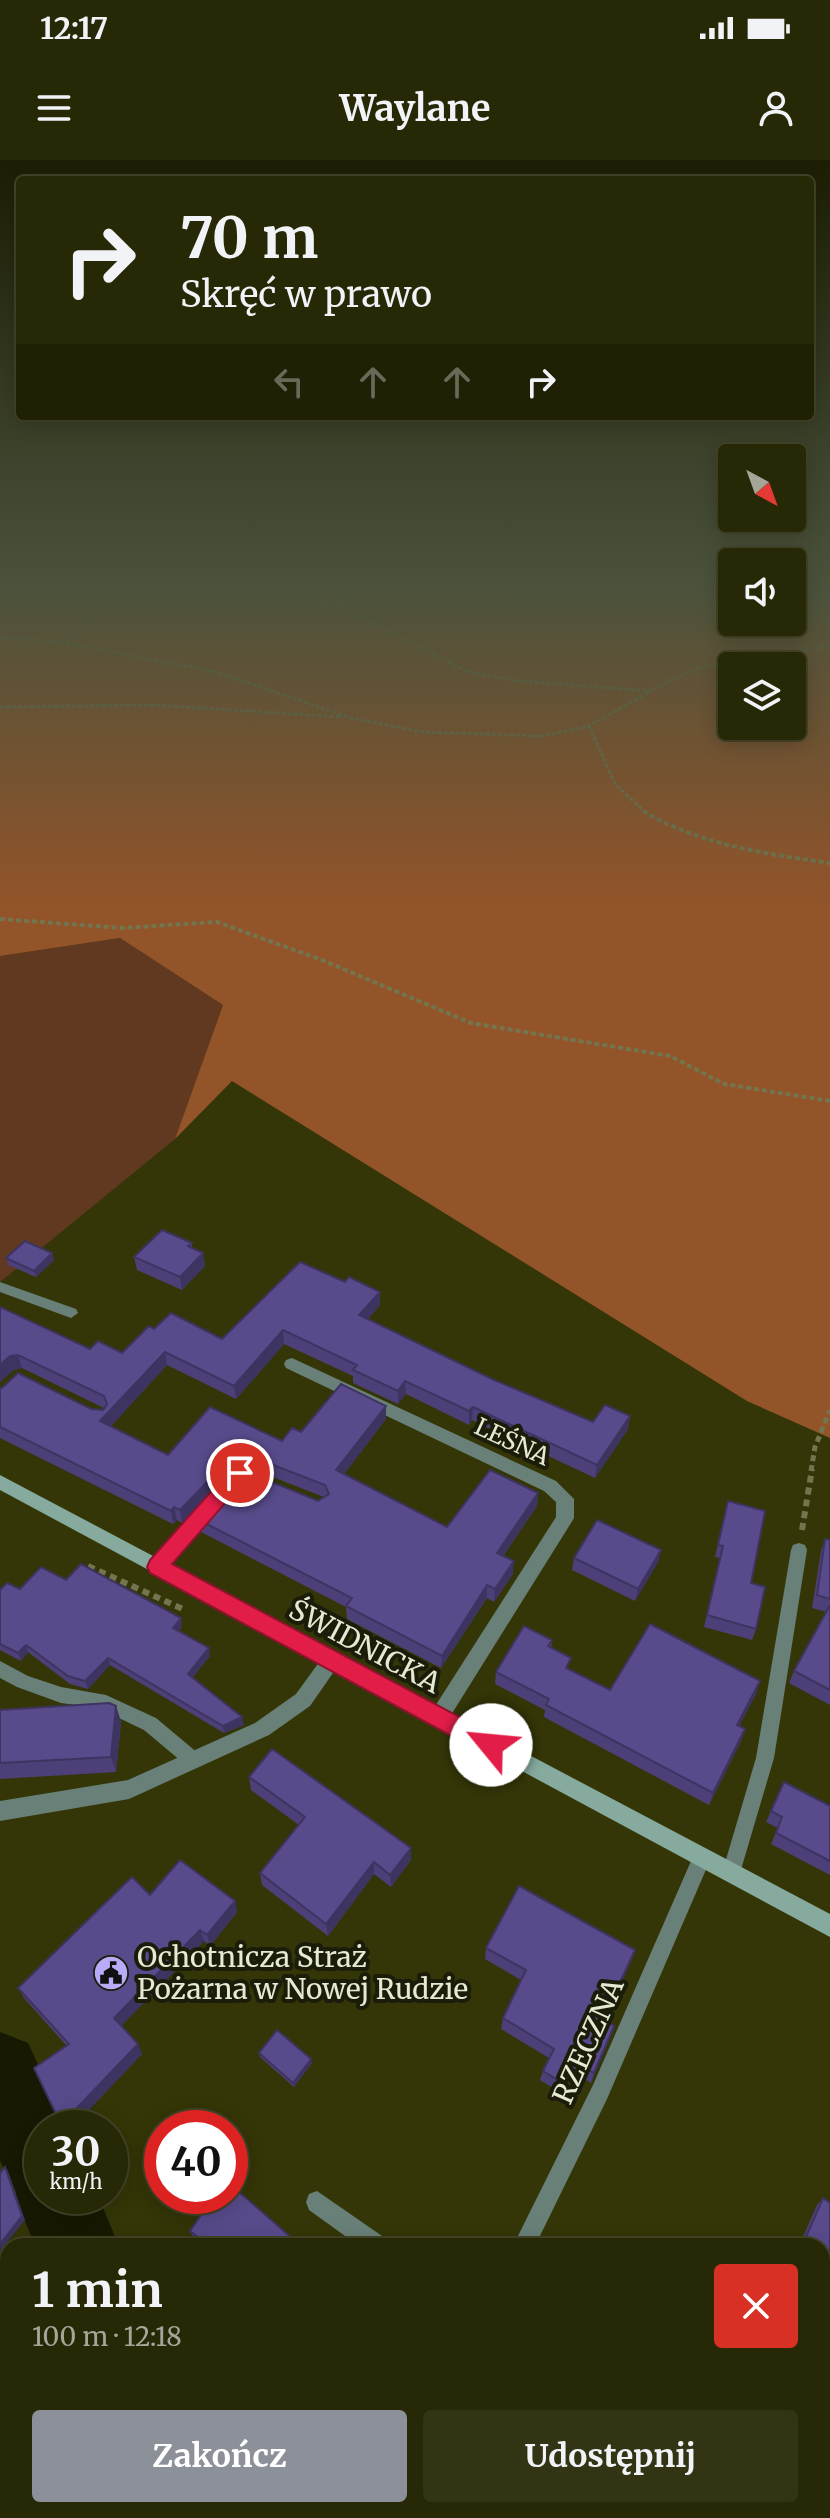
<!DOCTYPE html>
<html lang="pl">
<head>
<meta charset="utf-8">
<style>
  body { margin:0; font-family:Merriweather,serif; background:#333413; color:#f1f3f6; height:100vh; display:flex; flex-direction:column; font-size:30px; white-space:nowrap }
  * { box-sizing:border-box; margin:0 }
  p { font-size:26px; color:#a4a69a }
  .icon { flex:none; width:44px; height:44px; fill:none; stroke:currentColor; stroke-width:2; stroke-linecap:round; stroke-linejoin:round }
  .map { position:relative; flex:1; overflow:hidden }
  .drawer { position:absolute; left:0px; top:2078px; width:830px; height:280px; display:flex; flex-direction:column; background:#272805; border-radius:24px 24px 0 0; box-shadow:0 4px 20px #0003,0 0 0 2px #434427 }
  .drawer>* { flex:none }
  .top-card { position:absolute; left:16px; top:16px; width:798px; height:244px; border-radius:8px; box-shadow:0 4px 20px #0003,0 0 0 2px #434427; background:#272805; color:#f1f3f6; overflow:hidden }
  .needle { width:52px; rotate:139deg }
  .controls { position:absolute; left:718px; top:284px; display:grid; gap:16px }
  .controls a { display:grid; place-items:center; width:88px; height:88px; border-radius:8px; background:#272805; box-shadow:0 4px 20px #0003,0 0 0 2px #434427; font-size:40px }
  .speed { position:absolute; left:24px; top:1950px; display:flex; gap:16px; font-size:40px; font-weight:700; text-align:center }
  .speed>* { display:grid; place-content:center; width:104px; height:104px; border-radius:50%; background:#272805; box-shadow:0 4px 20px #0003,0 0 0 2px #434427; line-height:1 }
  .speed small { font-size:20px; font-weight:400 }
  .speed .limit { border:12px solid #d22; background:#fff; color:#111 }
  .pin { position:absolute; display:grid; place-items:center; width:68px; height:68px; color:#fff; margin:-34px; border:4px solid #fff; border-radius:50%; box-shadow:0 2px 8px #0007 }
  .me { position:absolute; width:88px; margin:-44px; rotate:298deg; stroke-linejoin:round; filter:drop-shadow(0 0 6px #0008) }
  .turn { display:flex; align-items:center; gap:28px; height:168px; padding:0 32px; font-size:36px }
  .turn .icon { width:104px; height:104px; stroke-width:2.5 }
  .turn b { display:block; font-size:56px; line-height:68px }
  .lanes { display:flex; align-items:center; height:76px; padding:0 32px; background:#0003; justify-content:center; gap:40px; direction:ltr }
  .lanes .off { opacity:.35 }
  .round { display:grid; place-items:center; flex:none; width:84px; height:84px; border-radius:8px; background:#333413 }
  .headline { display:flex; align-items:center; justify-content:space-between; height:136px; padding:0 32px }
  h1 { font-size:48px; font-weight:700; line-height:60px }
  .primary-button { display:flex; gap:16px; margin-top:auto; padding:16px 32px }
  .primary-button a { flex:1; height:92px; border-radius:8px; background:#8c9099; color:#fff; font-size:32px; font-weight:700; line-height:92px; text-align:center }
  .primary-button a+a { background:#333413; color:#f1f3f6 }
  .status { display:flex; justify-content:space-between; align-items:center; height:56px; padding:0 40px; background:#272805; direction:ltr }
  .status svg { height:22px; fill:currentColor }
  header { display:flex; justify-content:space-between; align-items:center; height:104px; padding:0 32px; background:#272805; font-size:36px; font-weight:700 }
  .map>svg:first-child { display:block }
  .green { fill:#613920 }
  .forest { fill:#945429; fill-rule:evenodd }
  .lines { fill:none; stroke-linecap:round; stroke-linejoin:round }
  .river { fill:#171902; fill-rule:evenodd }
  .path-far3 { stroke:#73754e; stroke-width:3; stroke-dasharray:4 2; stroke-linecap:butt }
  .path-far2 { stroke:#73754e; stroke-width:4; stroke-dasharray:5 3; stroke-linecap:butt }
  .path-far1 { stroke:#73754e; stroke-width:5; stroke-dasharray:6 4; stroke-linecap:butt }
  .path { stroke:#73754e; stroke-width:6; stroke-dasharray:7 5; stroke-linecap:butt }
  .lane { fill:#698078; fill-rule:evenodd }
  .street { fill:#698078; fill-rule:evenodd }
  .secondary { fill:#86ab9e; fill-rule:evenodd }
  .wall { fill:#4d4078 }
  .shaded-wall { fill:#3e3461 }
  .building { fill:#594b8b; stroke:#3e3461; stroke-width:2 }
  .route { fill:#e11d48; stroke:#92132f; stroke-width:2 }
  .labels { text-anchor:middle; stroke-width:8; stroke-linejoin:round; paint-order:stroke }
  .street-label { font-size:24px; fill:#e7ead2; stroke:#1b1c0a }
  .near-street-label { font-size:28px; fill:#e7ead2; stroke:#1b1c0a }
  .near-poi-label { font-size:28px; fill:#e7ead2; stroke:#1b1c0a; text-anchor:start }
</style>
</head>
<body>
<div class="status"><b>12:17</b><svg viewBox="0 0 49 12"><path d="M0 12V9h3v3zM5 12V6h3v6zM10 12V3h3v9zM15 12V0h3v12zM26 1h20v11H26zM47 4h2v5h-2z"/></svg></div>
<header><svg class="icon" aria-label="menu" viewBox="0 0 24 24"><path d="M4 6h16M4 12h16M4 18h16"/></svg>Waylane<svg class="icon" aria-label="person" viewBox="0 0 24 24"><circle cx="12" cy="8" r="4"/><path d="M4 21q1-7 8-7t8 7"/></svg></header>
<div class="map">
<svg width="830" height="2358" viewBox="0 0 830 2358">
  <rect width="100%" height="100%" fill="#343607"/>
  <!-- green -->
  <path class="green" d="M 120,778 L 223,845 L 175,979 L 0,1122 L 0,796 Z"/>
  <!-- forest -->
  <path class="forest" d="M 0,422 L 732,422 L 732,462 L 792,462 L 792,422 L 830,422 L 830,1278 L 747,1241 L 232,921 L 175,979 L 223,845 L 120,778 L 0,796 ZM 732,506 L 792,506 L 792,566 L 732,566 Z"/>
  <g class="lines">
    <!-- river -->
    <path class="river" d="M 0,1872 L 28,1883 L 68,1968 L 42,1968 L 42,2036 L 98,2036 L 119,2086 L 35,2086 L 15,2036 L 16,2032 L 0,2001 Z
      M 205,2350 L 302,2350 L 305,2358 L 208,2358 Z"/>
    <!-- path-far3 -->
    <path class="path-far3" d="M 213,422 L 228,430 L 336,444 L 468,512 L 519,521 L 651,531 L 695,509 L 830,486
      M 813,422 L 816,453 L 830,462
      M 336,444 L 367,422
      M 0,477 L 67,483 L 216,512 L 351,558 L 423,572 L 542,576 L 589,566 L 651,531
      M 67,483 L 125,422
      M 0,547 L 155,545 L 342,557
      M 589,566 L 615,624 L 646,653"/>
    <!-- path-far2 -->
    <path class="path-far2" d="M 643,651 C 700,685 766,694 830,703
      M 0,759 L 122,768 L 217,762 L 322,800 L 471,863 L 670,896 L 724,924 L 830,941"/>
    <!-- path-far1 -->
    <path class="path-far1" d="M 811,1311 L 815,1287 L 830,1250"/>
    <!-- path -->
    <path class="path" d="M 802,1370 L 812,1309
      M 88,1406 L 185,1450"/>
    <!-- lane -->
    <path class="lane" d="M 0,1122 L 76,1149 L 78,1153 L 71,1158 L 0,1132 Z
      M 240,1307 L 262,1316 L 265,1320 L 262,1324 L 257,1326 L 243,1321 L 163,1412 L 157,1414 L 151,1412 L 149,1407 L 151,1402 L 235,1309 Z
      M 799,1383 L 805,1385 L 807,1390 L 774,1598 L 740,1713 L 738,1719 L 731,1722 L 724,1719 L 722,1713 L 756,1598 L 791,1390 L 793,1385 Z
      M 0,1501 L 28,1516 L 61,1527 L 106,1535 L 156,1558 L 199,1594 L 202,1600 L 199,1606 L 193,1608 L 187,1606 L 144,1570 L 98,1548 L 61,1543 L 17,1527 L 0,1518 Z
      M 702,1689 L 709,1692 L 711,1698 L 607,1939 L 535,2086 L 513,2086 L 593,1925 L 695,1692 Z
      M 317,2031 L 385,2078 L 388,2086 L 359,2086 L 309,2050 L 306,2042 L 309,2034 Z
      M 631,2350 L 661,2350 L 664,2358 L 634,2358 Z"/>
    <!-- street -->
    <path class="street" d="M 292,1198 L 556,1321 L 574,1339 L 574,1358 L 571,1363 L 446,1563 L 439,1566 L 432,1563 L 429,1557 L 432,1551 L 556,1357 L 556,1342 L 544,1331 L 286,1208 L 284,1204 L 286,1200 Z
      M 332,1491 L 339,1494 L 342,1500 L 310,1546 L 269,1575 L 129,1639 L 0,1661 L 0,1641 L 128,1620 L 255,1563 L 296,1534 L 325,1494 Z"/>
    <!-- secondary -->
    <path class="secondary" d="M 0,1315 L 830,1754 L 830,1777 L 0,1330 Z"/>
  </g>
  <!-- wall -->
  <path class="wall" d="M 192,1083 L 192,1088 L 203,1093 L 205,1106 L 182,1130 L 137,1110 L 134,1097 Z
    M 52,1093 L 54,1100 L 36,1117 L 8,1105 L 6,1098 Z
    M 380,1145 L 368,1159 L 494,1220 L 593,1262 L 630,1256 L 628,1269 L 595,1318 L 472,1260 L 469,1265 L 406,1234 L 398,1244 L 353,1223 L 353,1216 L 284,1184 L 236,1239 L 167,1205 L 110,1267 L 168,1295 L 282,1281 L 301,1272 L 386,1259 L 344,1314 L 447,1367 L 538,1333 L 537,1346 L 503,1396 L 513,1414 L 494,1442 L 487,1438 L 441,1508 L 347,1459 L 346,1447 L 201,1372 L 199,1360 L 318,1341 L 324,1337 L 239,1304 L 182,1363 L 177,1360 L 173,1364 L 0,1278 L 0,1228 L 91,1249 L 103,1250 L 104,1248 L 22,1208 L 14,1210 L 0,1147 L 90,1189 L 122,1193 L 154,1169 L 222,1179 Z
    M 728,1341 L 751,1423 L 756,1469 L 752,1480 L 704,1467 L 720,1398 L 715,1397 Z
    M 825,1379 L 830,1380 L 830,1545 L 789,1523 L 794,1511 L 827,1452 L 812,1448 L 821,1391 Z
    M 661,1390 L 658,1402 L 635,1441 L 572,1410 L 574,1398 Z
    M 66,1420 L 182,1466 L 179,1471 L 210,1496 L 192,1518 L 244,1565 L 224,1573 L 110,1505 L 88,1529 L 70,1524 L 28,1492 L 21,1501 L 0,1490 L 0,1430 L 20,1429 Z
    M 552,1480 L 551,1488 L 570,1510 L 610,1530 L 756,1534 L 739,1566 L 745,1569 L 741,1581 L 709,1645 L 544,1557 L 545,1550 L 495,1524 L 496,1512 Z
    M 116,1546 L 121,1562 L 116,1612 L 0,1619 L 0,1550 Z
    M 249,1617 L 411,1688 L 411,1700 L 391,1727 L 374,1714 L 328,1776 L 262,1725 L 260,1713 L 299,1665 L 251,1630 Z
    M 784,1622 L 830,1646 L 830,1715 L 771,1684 L 778,1668 L 766,1662 Z
    M 235,1741 L 237,1752 L 210,1786 L 204,1781 L 121,1866 L 142,1894 L 79,1960 L 67,1968 L 64,1968 L 59,1960 L 66,1885 L 24,1838 L 18,1828 Z
    M 486,1788 L 635,1790 L 631,1801 L 604,1860 L 614,1866 L 591,1923 L 572,1911 L 561,1933 L 540,1920 L 543,1911 L 549,1898 L 501,1869 L 503,1858 L 521,1820 L 485,1799 Z
    M 259,1893 L 312,1903 L 294,1927 L 260,1897 Z
    M 823,2038 L 830,2043 L 830,2186 L 822,2180 L 822,2086 L 799,2086 L 817,2045 Z
    M 190,2071 L 301,2086 L 205,2086 L 193,2077 Z
    M 663,2350 L 781,2350 L 788,2358 L 666,2358 Z"/>
  <!-- shaded-wall -->
  <path class="shaded-wall" d="M 52,1093 L 54,1100 L 36,1117 L 34,1111 Z
    M 203,1093 L 205,1106 L 182,1130 L 180,1117 Z
    M 380,1132 L 380,1145 L 360,1168 L 359,1155 Z
    M 283,1170 L 284,1184 L 236,1239 L 234,1226 Z
    M 165,1192 L 167,1205 L 103,1275 L 100,1261 Z
    M 18,1195 L 22,1208 L 14,1210 L 0,1222 L 0,1205 L 10,1196 Z
    M 405,1221 L 406,1234 L 398,1244 L 398,1231 Z
    M 386,1246 L 386,1259 L 337,1323 L 336,1310 Z
    M 473,1247 L 472,1260 L 469,1265 L 469,1251 Z
    M 630,1256 L 628,1269 L 595,1318 L 597,1305 Z
    M 237,1291 L 239,1304 L 182,1363 L 180,1350 Z
    M 538,1333 L 537,1346 L 496,1405 L 497,1393 Z
    M 174,1347 L 177,1360 L 173,1364 L 171,1351 Z
    M 661,1390 L 658,1402 L 635,1441 L 638,1429 Z
    M 514,1401 L 513,1414 L 494,1442 L 495,1429 Z
    M 487,1425 L 487,1438 L 441,1508 L 442,1496 Z
    M 181,1458 L 182,1466 L 175,1475 L 173,1468 Z
    M 26,1485 L 28,1492 L 21,1501 L 18,1493 Z
    M 209,1488 L 210,1496 L 189,1522 L 188,1514 Z
    M 108,1498 L 110,1505 L 88,1529 L 85,1521 Z
    M 760,1521 L 756,1534 L 733,1577 L 737,1565 Z
    M 116,1546 L 121,1562 L 116,1612 L 111,1597 Z
    M 242,1557 L 244,1565 L 224,1573 L 223,1566 Z
    M 745,1569 L 741,1581 L 709,1645 L 713,1633 Z
    M 411,1688 L 411,1700 L 391,1727 L 390,1715 Z
    M 374,1702 L 374,1714 L 328,1776 L 326,1764 Z
    M 235,1741 L 237,1752 L 210,1786 L 207,1775 Z
    M 200,1770 L 204,1781 L 119,1868 L 114,1858 Z
    M 635,1790 L 631,1801 L 600,1869 L 603,1859 Z
    M 614,1866 L 611,1876 L 591,1923 L 594,1913 Z
    M 138,1884 L 142,1894 L 79,1960 L 67,1968 L 64,1968 L 59,1960 Z
    M 311,1899 L 312,1903 L 294,1927 L 293,1923 Z
    M 575,1901 L 572,1911 L 561,1933 L 564,1924 Z
    M 5,2007 L 8,2011 L 25,2060 L 0,2091 L 8,2105 L 0,2092 Z
    M 59,2350 L 69,2350 L 65,2358 L 55,2358 Z"/>
  <!-- building -->
  <path class="building" d="M 162,1070 L 192,1083 L 188,1086 L 203,1093 L 180,1117 L 134,1097 Z
    M 25,1081 L 52,1093 L 34,1111 L 6,1098 Z
    M 300,1102 L 345,1122 L 349,1117 L 380,1132 L 359,1155 L 494,1220 L 593,1262 L 605,1245 L 630,1256 L 597,1305 L 473,1247 L 469,1251 L 405,1221 L 398,1231 L 353,1210 L 357,1205 L 283,1170 L 234,1226 L 165,1192 L 100,1261 L 168,1295 L 210,1247 L 282,1281 L 292,1268 L 301,1272 L 341,1224 L 386,1246 L 336,1310 L 447,1367 L 490,1310 L 538,1333 L 497,1393 L 514,1401 L 495,1429 L 487,1425 L 442,1496 L 346,1446 L 352,1438 L 199,1360 L 242,1310 L 318,1341 L 329,1334 L 325,1325 L 237,1291 L 180,1350 L 174,1347 L 171,1351 L 0,1267 L 0,1228 L 2,1228 L 18,1213 L 91,1249 L 103,1250 L 107,1244 L 104,1236 L 18,1195 L 10,1196 L 0,1205 L 0,1147 L 90,1189 L 98,1181 L 122,1193 L 149,1166 L 154,1169 L 171,1153 L 222,1179 Z
    M 728,1341 L 765,1351 L 751,1423 L 765,1427 L 756,1469 L 707,1455 L 723,1386 L 718,1385 Z
    M 597,1360 L 661,1390 L 638,1429 L 574,1398 Z
    M 825,1379 L 830,1380 L 830,1439 L 817,1435 Z
    M 81,1404 L 181,1458 L 173,1468 L 209,1488 L 188,1514 L 242,1557 L 223,1566 L 108,1498 L 85,1521 L 68,1516 L 26,1485 L 18,1493 L 0,1484 L 0,1430 L 7,1423 L 20,1429 L 41,1407 L 66,1420 Z
    M 830,1445 L 830,1530 L 794,1511 Z
    M 650,1464 L 760,1521 L 737,1565 L 745,1569 L 713,1633 L 546,1545 L 549,1539 L 496,1512 L 524,1466 L 552,1480 L 548,1486 L 571,1498 L 566,1508 L 610,1530 Z
    M 109,1543 L 116,1546 L 111,1597 L 0,1603 L 0,1550 Z
    M 272,1589 L 411,1688 L 390,1715 L 374,1702 L 326,1764 L 260,1713 L 305,1657 L 249,1617 Z
    M 784,1622 L 830,1646 L 830,1701 L 776,1673 L 782,1657 L 771,1651 Z
    M 180,1700 L 235,1741 L 207,1775 L 200,1770 L 114,1858 L 138,1884 L 74,1951 L 59,1960 L 34,1908 L 69,1884 L 18,1828 L 132,1717 L 150,1735 Z
    M 519,1726 L 635,1790 L 603,1859 L 614,1866 L 594,1913 L 575,1901 L 564,1924 L 543,1911 L 554,1889 L 503,1858 L 526,1810 L 486,1788 Z
    M 277,1870 L 311,1899 L 293,1923 L 259,1893 Z
    M 5,2007 L 22,2056 L 0,2084 L 0,2013 Z
    M 230,2024 L 301,2086 L 209,2086 L 190,2071 L 214,2036 L 230,2036 Z
    M 823,2038 L 830,2043 L 830,2176 L 822,2170 L 822,2086 L 802,2086 Z
    M 0,2092 L 8,2105 L 8,2151 L 0,2138 Z
    M 0,2253 L 8,2259 L 8,2350 L 59,2350 L 55,2358 L 0,2358 Z
    M 517,2350 L 633,2350 L 637,2358 L 512,2358 Z
    M 668,2350 L 781,2350 L 788,2358 L 717,2358 L 712,2353 L 709,2358 L 661,2358 L 670,2358 Z"/>
  <!-- sky -->
  <linearGradient id="sky" x2="0" y2="1"><stop stop-color="#1d1e04"/><stop offset="0.56" stop-color="#4a523c"/><stop offset="1" stop-color="#4a523c" stop-opacity="0"/></linearGradient>
  <rect width="830" height="752" fill="url(#sky)"/>
  <!-- route -->
  <path class="route" d="M 240,1305 L 247,1307 L 250,1313 L 247,1318 L 172,1404 L 499,1578 L 503,1585 L 499,1593 L 491,1596 L 483,1593 L 150,1413 L 147,1407 L 150,1400 L 233,1307 Z"/>
  <!-- icons -->
  <defs>
    <g id="civic-disc" transform="scale(1.8)"><circle r="9.5" fill="#b9abf7" stroke="#1b1c0a"/><path d="M-.6-6.5H3V-4.5H.6V-3L4-1V1h2V6H-6V1h2V-1L-.6-3ZM-1.2 2.5V6h2.4V2.5Z" fill="#111"/></g>
  </defs>
  <g fill-rule="evenodd">
    <use href="#civic-disc" x="111" y="1813"/>
  </g>
  <g class="labels">
    <!-- street labels -->
    <g class="street-label">
      <text transform="translate(512 1282) rotate(25)" y="8">LEŚNA</text>
    </g>
    <!-- near-street labels -->
    <g class="near-street-label">
      <text transform="translate(365 1486) rotate(28)" y="10">ŚWIDNICKA</text>
      <text transform="translate(588 1881) rotate(-66)" y="10">RZECZNA</text>
    </g>
    <!-- near-poi labels -->
    <g class="near-poi-label">
      <text x="137" y="1807">Ochotnicza Straż<tspan x="137" dy="32">Pożarna w Nowej Rudzie</tspan></text>
    </g>
  </g>
</svg>
<div class="controls">
<a><svg class="needle" viewBox="-14 -14 28 28"><path d="M0-13l5 13h-10z" fill="#e53935"/><path d="M0 13l5-13h-10z" fill="#a4a69a"/></svg></a>
<a><svg class="icon" aria-label="sound" viewBox="0 0 24 24"><path d="M4 9h4l5-4v14l-5-4H4zM17 9q2 3 0 6"/></svg></a>
<a><svg class="icon" aria-label="layers" viewBox="0 0 24 24"><path d="M12 4l9 5-9 5-9-5zM3 14l9 5 9-5"/></svg></a>
</div>
<div class="speed"><div>30<small>km/h</small></div><div class="limit">40</div></div>
<div class="pin" style="left:240px;top:1313px;background:#d93025"><svg class="icon" aria-label="arrive" viewBox="0 0 24 24"><path d="M6 21V4h12l-3 4 3 4H6"/></svg></div>
<svg class="me" style="left:491px;top:1585px" viewBox="-20 -20 40 40"><circle r="19" fill="#fff"/><path d="M0-13L10 11 0 6-10 11z" fill="#e11d48"/></svg>
<div class="top-card">
<div class="turn"><svg class="icon" aria-label="right" viewBox="0 0 24 24"><path d="M7 20v-9h11M14 6l5 5-5 5"/></svg><div><b>70 m</b>Skręć w prawo</div></div>
<div class="lanes"><svg class="icon off" aria-label="left" viewBox="0 0 24 24"><path d="M17 20v-9H6M10 6l-5 5 5 5"/></svg><svg class="icon off" aria-label="ahead" viewBox="0 0 24 24"><path d="M12 20V5M6 11l6-6 6 6"/></svg><svg class="icon off" aria-label="ahead" viewBox="0 0 24 24"><path d="M12 20V5M6 11l6-6 6 6"/></svg><svg class="icon" aria-label="right" viewBox="0 0 24 24"><path d="M7 20v-9h11M14 6l5 5-5 5"/></svg></div>
</div>
<section class="drawer">
<div class="headline"><div><h1>1 min</h1><p>100 m · 12:18</p></div><a class="round" style="background:#d93025;color:#fff"><svg class="icon" aria-label="close" viewBox="0 0 24 24"><path d="M6 6l12 12M18 6L6 18"/></svg></a></div>
<div class="primary-button"><a>Zakończ</a><a>Udostępnij</a></div>
</section>
</div>
</body>
</html>
